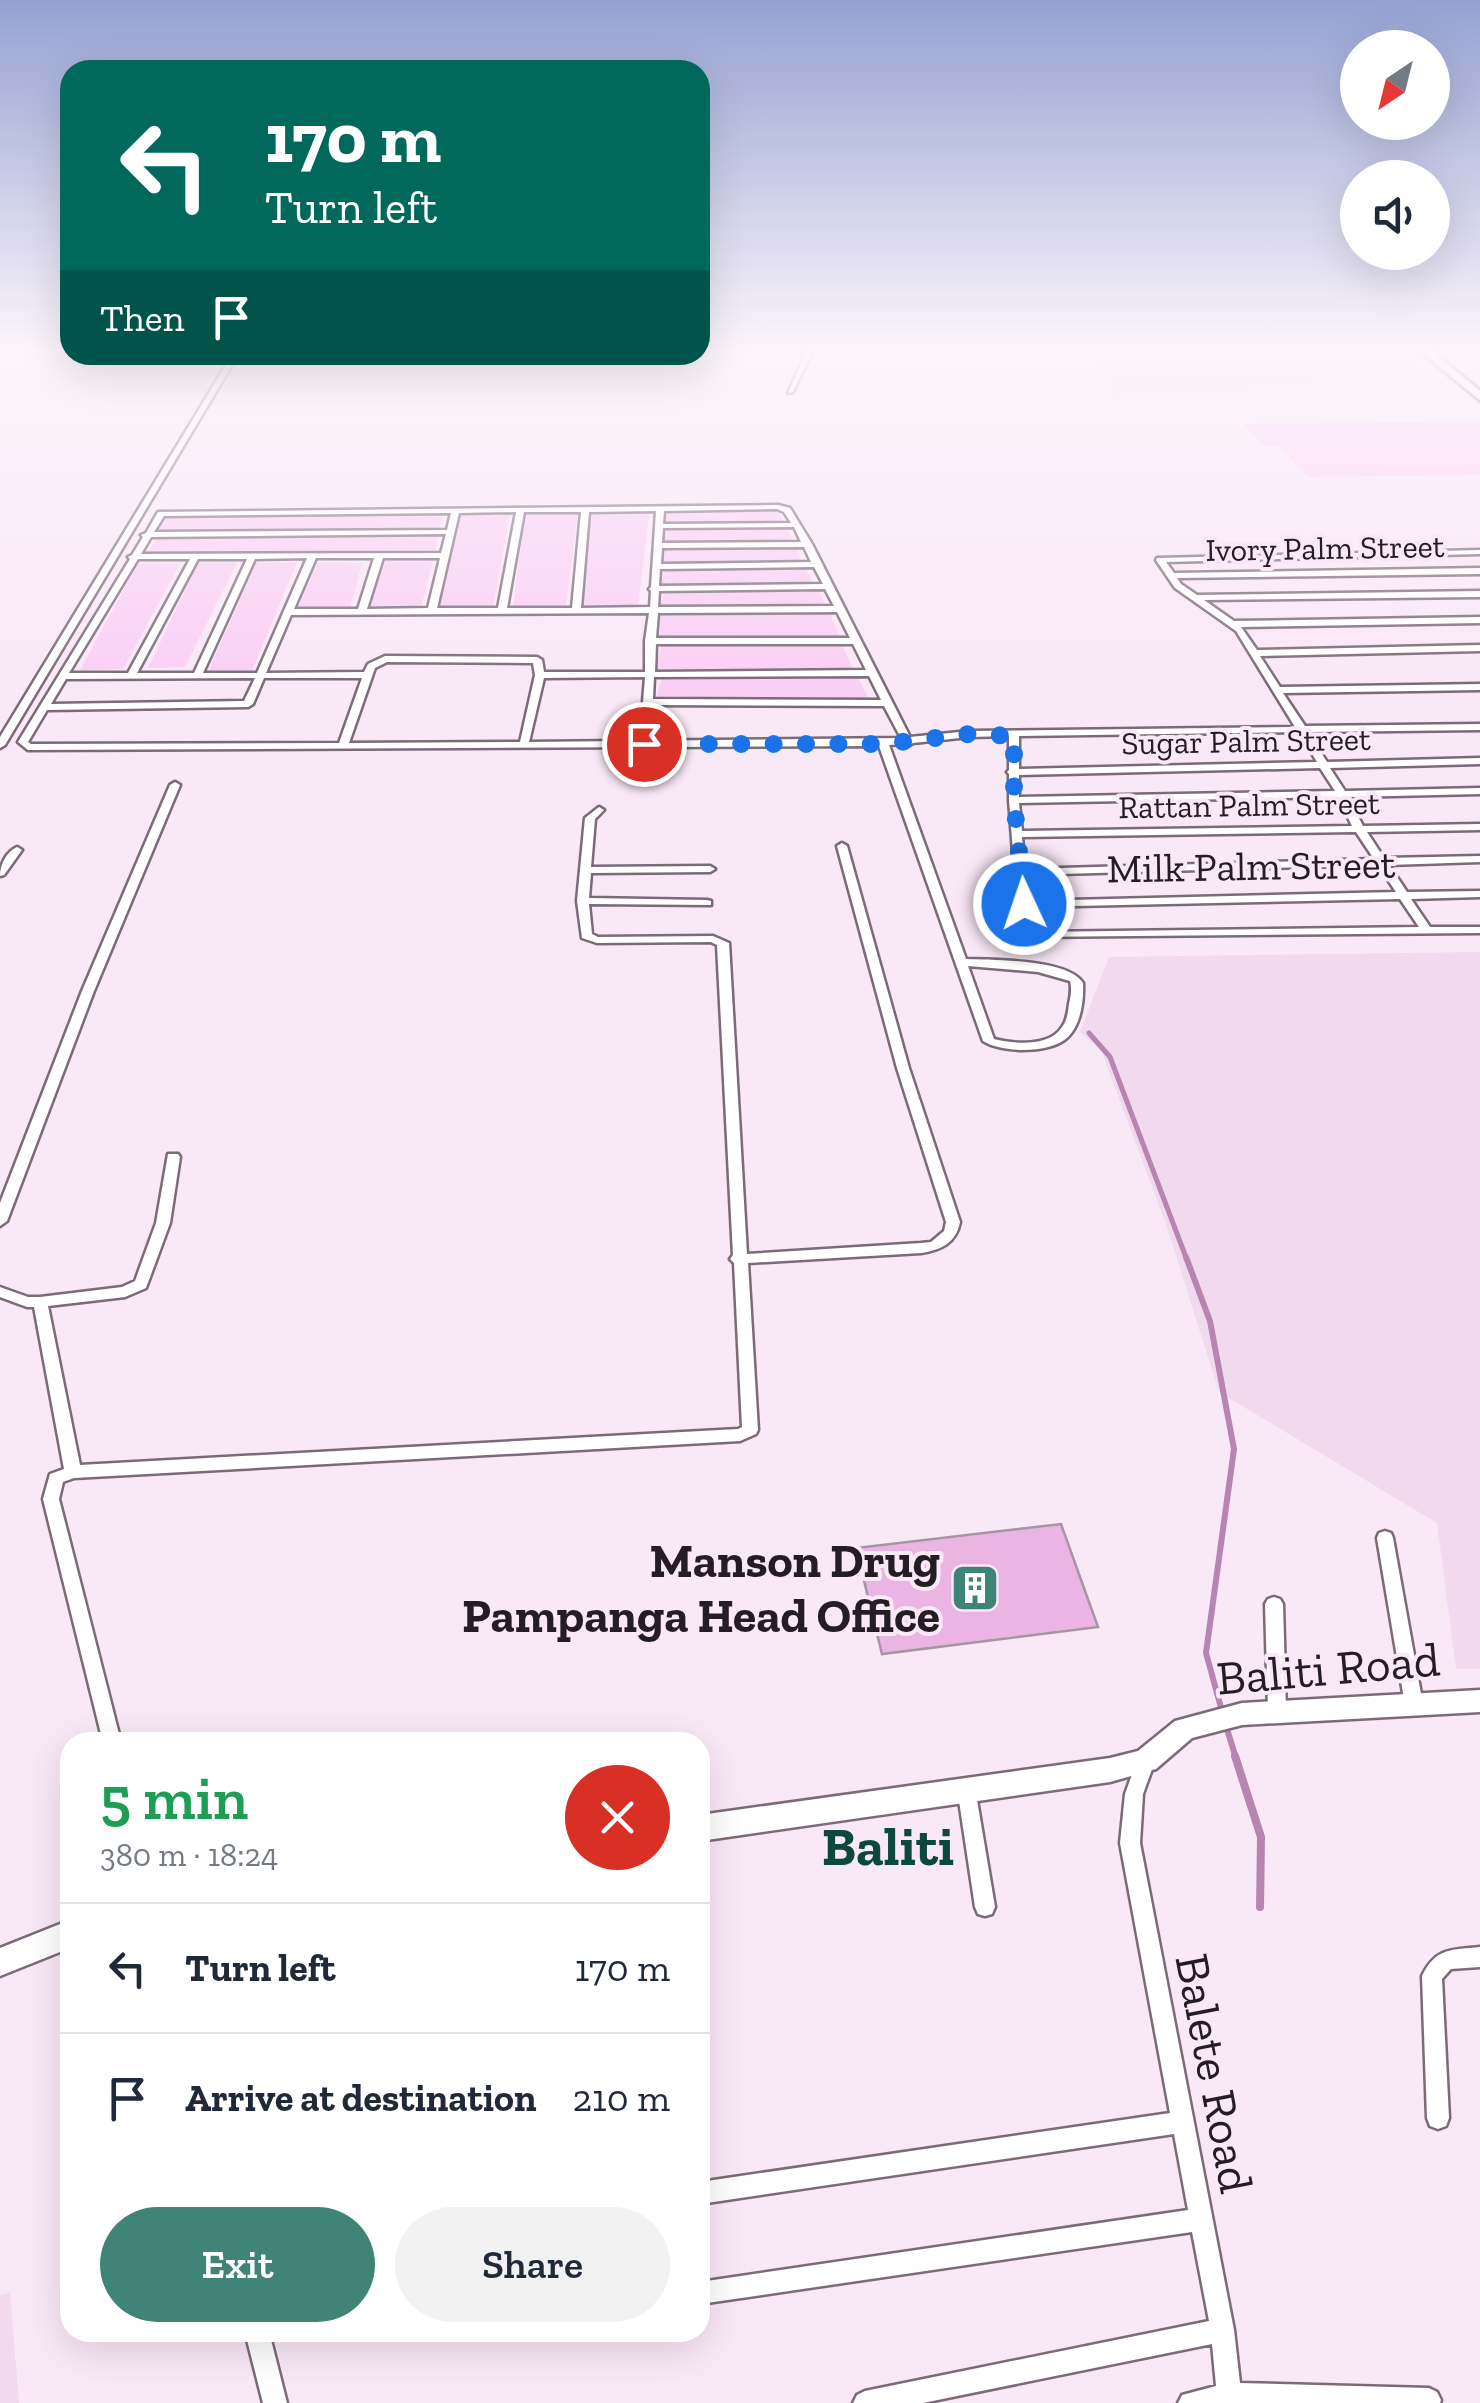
<!DOCTYPE html>
<html lang="en">
<head>
<meta charset="utf-8">
<style>
  body { margin:0; font-family:"Zilla Slab",serif; background:#f2f2f3; color:#1f2937; height:100vh; display:flex; flex-direction:column; font-size:38px; white-space:nowrap }
  * { box-sizing:border-box; margin:0 }
  p { font-size:32px; color:#747a83 }
  .icon { flex:none; width:55px; height:55px; fill:none; stroke:currentColor; stroke-width:2; stroke-linecap:round; stroke-linejoin:round }
  .map { position:relative; flex:1; overflow:hidden }
  .side { position:absolute; left:60px; top:1732px; width:650px; height:610px; display:flex; flex-direction:column; background:#fff; border-radius:30px; box-shadow:0 10px 40px #0002 }
  .side>* { flex:none }
  .guide { position:absolute; left:60px; top:60px; width:650px; height:305px; border-radius:30px; box-shadow:0 10px 40px #0002; background:#00695c; color:#fff; overflow:hidden }
  .needle { width:65px; rotate:215deg }
  .buttons { position:absolute; left:1340px; top:30px; display:grid; gap:20px }
  .buttons a { display:grid; place-items:center; width:110px; height:110px; border-radius:50%; background:#fff; box-shadow:0 10px 40px #0002; font-size:50px }
  .pin { position:absolute; display:grid; place-items:center; width:85px; height:85px; color:#fff; margin:-42px; border:5px solid #fff; border-radius:50%; box-shadow:0 2px 10px #0007 }
  .me { position:absolute; width:110px; margin:-55px; rotate:357deg; stroke-linejoin:round; filter:drop-shadow(0 0 8px #0008) }
  .turn { display:flex; align-items:center; gap:35px; height:210px; padding:0 40px; font-size:45px }
  .turn .icon { width:130px; height:130px; stroke-width:2.5 }
  .turn b { display:block; font-size:70px; line-height:85px }
  .then { display:flex; align-items:center; height:95px; padding:0 40px; background:#0003; gap:20px; font-size:38px }
  .round { display:grid; place-items:center; flex:none; width:105px; height:105px; border-radius:52px; background:#f2f2f3 }
  .overview { display:flex; align-items:center; justify-content:space-between; height:170px; padding:0 40px }
  h1 { font-size:60px; font-weight:600; line-height:75px; color:#1e9e55 }
  .cta { display:flex; gap:20px; margin-top:auto; padding:20px 40px }
  .cta a { flex:1; height:115px; border-radius:60px; background:#408478; color:#fff; font-size:40px; font-weight:600; line-height:115px; text-align:center }
  .cta a+a { background:#f2f2f3; color:#1f2937 }
  ul { padding:0; list-style:none }
  li { display:flex; align-items:center; gap:30px; height:130px; padding:0 40px; border-top:2px solid #e0e1e3 }
  li div { flex:1 }
  li b { display:block; font-size:38px }
  li em { font-style:normal }
  .map>svg:first-child { display:block }
  .built { fill:#f1daee }
  .green { fill:#facff4 }
  .lines { fill:none; stroke-linecap:round; stroke-linejoin:round }
  .stream-far2 { stroke:#b885b1; stroke-width:5 }
  .stream-far1 { stroke:#b885b1; stroke-width:6 }
  .stream { stroke:#b885b1; stroke-width:8 }
  .building { fill:#eab5e3; stroke:#a696a4; stroke-width:2.5 }
  .minor-casing { stroke:#7b6b78; stroke-width:5 }
  .secondary-casing { stroke:#7b6b78; stroke-width:5 }
  .trunk-casing { stroke:#7b6b78; stroke-width:6 }
  .minor { fill:#fff; fill-rule:evenodd }
  .secondary { fill:#fff; fill-rule:evenodd }
  .trunk { fill:#fff; fill-rule:evenodd }
  .route { stroke:#1a73e8; stroke-width:18; stroke-dasharray:0 32.4 }
  .labels { text-anchor:middle; stroke-width:8; stroke-linejoin:round; paint-order:stroke }
  .far-street-label { font-size:32px; fill:#241d23; stroke:#f9e8f6 }
  .street-label { font-size:40px; fill:#241d23; stroke:#f9e8f6 }
  .near-poi-label { font-size:48px; font-weight:bold; fill:#241d23; stroke:#f9e8f6; text-anchor:end }
  .near-street-label { font-size:48px; fill:#241d23; stroke:#f9e8f6 }
  .near-quarter-label { font-size:55px; font-weight:bold; fill:#0d4840; stroke:#f9e8f6 }
</style>
</head>
<body>
<div class="map">
<svg width="1480" height="2403" viewBox="0 0 1480 2403">
  <rect width="100%" height="100%" fill="#f9e8f6"/>
  <!-- built -->
  <path class="built" d="M 1098,348 L 1398,348 L 1420,363 L 1301,367 L 1319,385 L 1111,396 Z
    M 1480,952 L 1480,1669 L 1456,1669 L 1437,1523 L 1219,1392 L 1166,1224 L 1101,1050 L 1080,1032 L 1109,957 Z
    M 10,2292 L 19,2403 L 0,2403 L 0,2296 Z"/>
  <!-- green -->
  <path class="green" d="M 1480,421 L 1480,475 L 1308,477 L 1279,446 L 1264,446 L 1244,424 Z
    M 777,510 L 784,522 L 665,524 L 667,512 Z
    M 578,512 L 566,607 L 513,607 L 525,514 Z
    M 590,513 L 649,514 L 638,607 L 583,607 Z
    M 443,514 L 439,530 L 154,532 L 166,516 Z
    M 459,514 L 510,514 L 493,606 L 439,607 Z
    M 787,528 L 793,542 L 662,544 L 665,530 Z
    M 438,536 L 435,552 L 144,556 L 157,539 Z
    M 797,547 L 801,563 L 659,564 L 663,548 Z
    M 386,559 L 433,560 L 421,608 L 369,609 Z
    M 297,562 L 252,671 L 208,672 L 256,563 Z
    M 317,562 L 362,563 L 350,608 L 298,609 Z
    M 138,563 L 180,564 L 123,669 L 80,670 Z
    M 198,563 L 237,563 L 185,667 L 148,668 Z
    M 805,568 L 814,584 L 660,586 L 665,570 Z
    M 818,590 L 826,607 L 659,607 L 665,592 Z
    M 829,612 L 840,637 L 660,636 L 659,614 Z
    M 661,646 L 843,647 L 853,669 L 655,671 Z
    M 662,678 L 858,678 L 869,699 L 655,700 Z"/>
  <g class="lines">
    <!-- stream-far2 -->
    <path class="stream-far2" d="M 1089,1033 L 1110,1057 L 1187,1260"/>
    <!-- stream-far1 -->
    <path class="stream-far1" d="M 1186,1257 L 1210,1321 L 1234,1449 L 1206,1653 L 1223,1715
      M 1226,1726 L 1236,1758"/>
    <!-- stream -->
    <path class="stream" d="M 1235,1756 L 1261,1837 L 1260,1907"/>
  </g>
  <!-- building -->
  <path class="building" d="M 1061,1524 L 1098,1627 L 882,1654 L 856,1548 Z"/>
  <g class="lines">
    <!-- minor casing -->
    <g class="minor-casing">
      <path id="minor" d="M 808,348 L 814,348 L 793,392 L 788,393 Z
        M 232,355 L 238,355 L 5,745 L 0,748 L 0,737 Z
        M 778,505 L 790,508 L 812,544 L 910,737 L 969,731 L 1295,727 L 1236,631 L 1175,588 L 1156,560 L 1157,558 L 1480,550 L 1480,554 L 1166,562 L 1174,573 L 1480,568 L 1480,574 L 1177,578 L 1181,584 L 1197,595 L 1480,591 L 1480,597 L 1204,600 L 1234,621 L 1480,617 L 1480,623 L 1241,627 L 1257,650 L 1480,645 L 1480,651 L 1260,656 L 1280,687 L 1480,684 L 1480,690 L 1283,693 L 1305,726 L 1480,724 L 1480,730 L 1308,732 L 1327,762 L 1480,758 L 1480,764 L 1330,768 L 1345,791 L 1480,788 L 1480,794 L 1348,797 L 1363,826 L 1480,824 L 1480,830 L 1367,832 L 1384,858 L 1480,856 L 1480,862 L 1389,865 L 1407,892 L 1480,891 L 1480,897 L 1411,899 L 1430,927 L 1480,927 L 1480,933 L 1027,937 L 1019,931 L 1009,800 L 1009,774 L 1007,772 L 1009,770 L 1009,736 L 969,737 L 913,743 L 908,746 L 904,744 L 889,745 L 966,959 C 993,960 1068,959 1083,983 C 1084,1000 1081,1024 1068,1037 C 1051,1054 1001,1053 983,1041 L 879,746 L 28,750 L 18,742 L 130,559 L 128,557 L 132,555 L 143,537 L 141,535 L 146,533 L 158,512 ZM 777,509 L 784,512 L 791,523 L 663,524 L 664,511 ZM 656,511 L 651,587 L 649,589 L 651,591 L 650,607 L 581,608 L 589,512 ZM 516,512 L 498,608 L 437,608 L 459,513 ZM 524,512 L 581,512 L 572,608 L 507,608 ZM 451,513 L 447,530 L 154,532 L 164,516 ZM 794,527 L 801,542 L 662,543 L 663,528 ZM 446,534 L 441,553 L 141,554 L 151,537 ZM 804,547 L 811,562 L 661,564 L 662,548 ZM 307,558 L 257,673 L 203,673 L 255,559 ZM 316,558 L 374,558 L 358,609 L 294,609 ZM 383,558 L 440,558 L 428,608 L 367,609 ZM 138,559 L 190,559 L 128,673 L 69,673 ZM 198,559 L 247,559 L 194,673 L 137,673 ZM 814,567 L 823,584 L 659,586 L 660,569 ZM 825,589 L 834,606 L 658,607 L 659,591 ZM 837,612 L 850,638 L 656,638 L 658,613 ZM 649,613 L 645,641 L 645,672 L 544,672 L 542,660 L 537,657 L 385,656 L 368,664 L 364,672 L 266,673 L 291,615 ZM 656,644 L 853,644 L 866,670 L 655,672 ZM 387,662 L 533,663 L 535,675 L 520,742 L 349,743 L 375,668 ZM 869,676 L 881,700 L 653,699 L 654,677 ZM 645,677 L 643,702 L 648,705 L 884,706 L 901,738 L 529,742 L 544,678 ZM 255,678 L 244,701 L 51,704 L 66,679 ZM 264,678 L 362,678 L 339,743 L 31,744 L 28,742 L 47,710 L 248,707 L 253,704 ZM 1299,732 L 1317,762 L 1019,769 L 1019,736 ZM 1320,768 L 1335,791 L 1019,797 L 1019,775 ZM 1338,797 L 1352,826 L 1022,831 L 1019,803 ZM 1356,832 L 1374,859 L 1025,869 L 1022,837 ZM 1378,865 L 1396,892 L 1028,901 L 1026,875 ZM 1400,899 L 1419,927 L 1034,932 L 1031,930 L 1029,907 ZM 968,966 L 1038,972 L 1070,981 C 1072,989 1071,995 1069,1004 C 1068,1012 1067,1021 1062,1027 C 1050,1047 1013,1044 994,1039 Z
        M 175,782 L 180,785 L 94,991 L 7,1221 L 0,1226 L 0,1203 L 82,991 L 170,785 Z
        M 599,807 L 604,810 L 595,819 L 591,867 L 710,866 L 715,869 L 710,872 L 591,873 L 589,898 L 707,900 L 711,901 L 711,905 L 589,904 L 592,934 L 598,937 L 713,936 L 729,943 L 747,1254 L 921,1243 L 931,1242 L 944,1231 L 946,1222 L 897,1068 L 837,846 L 842,843 L 847,846 L 909,1068 L 960,1222 C 956,1243 941,1250 921,1253 L 748,1263 L 758,1430 L 756,1434 L 740,1441 L 74,1478 L 63,1482 L 59,1499 L 121,1742 L 103,1742 L 43,1499 L 50,1474 L 64,1469 L 34,1307 L 27,1307 L 0,1297 L 0,1287 L 28,1297 L 40,1297 L 122,1287 L 135,1281 L 156,1223 L 168,1154 L 178,1154 L 180,1157 L 170,1223 L 146,1288 L 125,1297 L 48,1306 L 80,1465 L 738,1429 L 742,1427 L 734,1263 L 730,1259 L 733,1255 L 717,945 L 711,942 L 597,943 L 582,938 L 577,901 L 585,818 Z
        M 17,847 L 22,850 L 4,875 L 0,876 C 0,865 6,852 17,847 Z
        M 1385,1531 L 1391,1533 L 1393,1538 L 1423,1705 L 1420,1710 L 1414,1713 L 1408,1710 L 1405,1705 L 1377,1538 L 1379,1533 Z
        M 1274,1597 L 1280,1599 L 1283,1604 L 1286,1711 L 1283,1716 L 1277,1719 L 1271,1716 L 1268,1711 L 1265,1604 L 1268,1599 Z
        M 1146,1753 L 1153,1755 L 1155,1761 L 1143,1794 L 1140,1843 L 1234,2330 L 1240,2383 L 1429,2388 L 1437,2392 L 1441,2400 L 1440,2403 L 1178,2403 L 1182,2395 L 1216,2386 L 1212,2344 L 923,2403 L 853,2403 L 857,2395 L 865,2391 L 1209,2321 L 1192,2232 L 700,2304 L 700,2282 L 1188,2210 L 1174,2134 L 700,2204 L 700,2182 L 1170,2113 L 1120,1843 L 1125,1794 L 1139,1755 Z
        M 967,1786 L 974,1788 L 976,1794 L 995,1907 L 992,1914 L 985,1916 L 978,1914 L 975,1907 L 958,1794 L 960,1788 Z
        M 1480,1947 L 1480,1967 L 1451,1969 L 1442,1979 L 1449,2118 L 1446,2126 L 1438,2129 L 1430,2126 L 1427,2118 L 1422,1976 C 1436,1947 1452,1950 1480,1947 Z
        M 245,2332 L 269,2332 L 287,2403 L 263,2403 Z"/>
    </g>
    <!-- secondary casing -->
    <g class="secondary-casing">
      <path id="secondary" d="M 1480,1690 L 1480,1712 L 1242,1725 L 1192,1738 L 1156,1769 L 1110,1782 L 700,1841 L 700,1815 L 1110,1758 L 1138,1751 L 1175,1721 L 1242,1703 Z
        M 70,1920 L 70,1948 L 0,1976 L 0,1948 Z"/>
    </g>
    <!-- trunk casing -->
    <g class="trunk-casing">
      <path id="trunk" d="M 1416,348 L 1428,348 L 1480,391 L 1480,400 Z"/>
    </g>
    <!-- minor -->
    <use href="#minor" class="minor"/>
    <!-- secondary -->
    <use href="#secondary" class="secondary"/>
    <!-- trunk -->
    <use href="#trunk" class="trunk"/>
  </g>
  <!-- sky -->
  <linearGradient id="sky" x2="0" y2="1"><stop stop-color="#95a1d2"/><stop offset="0.51" stop-color="#fcf5fb"/><stop offset="1" stop-color="#fcf5fb" stop-opacity="0"/></linearGradient>
  <rect width="1480" height="685" fill="url(#sky)"/>
  <g class="lines">
    <!-- route -->
    <path class="route" d="M 644,744 L 883,744 L 969,734 L 1014,736 L 1014,800 L 1024,904"/>
  </g>
  <!-- icons -->
  <defs>
    <g id="building-square" transform="scale(2.5)"><rect x="-9" y="-9" width="18" height="18" rx="4" fill="#408478" stroke="#f9e8f6"/><path d="M-4-6H4V6H1V3H-1V6H-4ZM-2.5-4.3h1.7v1.8h-1.7ZM.8-4.3h1.7v1.8H.8ZM-2.5-1h1.7V.8h-1.7ZM.8-1h1.7V.8H.8Z" fill="#fff"/></g>
  </defs>
  <g fill-rule="evenodd">
    <use href="#building-square" x="975" y="1588"/>
  </g>
  <g class="labels">
    <!-- far-street labels -->
    <g class="far-street-label">
      <text transform="translate(1325 548) rotate(-1)" y="11">Ivory Palm Street</text>
      <text transform="translate(1246 741) rotate(-1)" y="11">Sugar Palm Street</text>
      <text transform="translate(1249 805) rotate(-1)" y="11">Rattan Palm Street</text>
    </g>
    <!-- street labels -->
    <g class="street-label">
      <text transform="translate(1251 866) rotate(-1)" y="14">Milk Palm Street</text>
    </g>
    <!-- near-poi labels -->
    <g class="near-poi-label">
      <text x="940" y="1577">Manson Drug<tspan x="940" dy="55">Pampanga Head Office</tspan></text>
    </g>
    <!-- near-street labels -->
    <g class="near-street-label">
      <text transform="translate(1328 1668) rotate(-5)" y="17">Baliti Road</text>
      <text transform="translate(1215 2073) rotate(79)" y="17">Balete Road</text>
    </g>
    <!-- near-quarter labels -->
    <g class="near-quarter-label">
      <text x="888" y="1865">Baliti</text>
    </g>
  </g>
</svg>
<div class="buttons">
<a><svg class="needle" viewBox="-14 -14 28 28"><path d="M0-13l5 13h-10z" fill="#e53935"/><path d="M0 13l5-13h-10z" fill="#747a83"/></svg></a>
<a><svg class="icon" aria-label="sound" viewBox="0 0 24 24"><path d="M4 9h4l5-4v14l-5-4H4zM17 9q2 3 0 6"/></svg></a>
</div>
<div class="pin" style="left:644px;top:744px;background:#d93025"><svg class="icon" aria-label="arrive" viewBox="0 0 24 24"><path d="M6 21V4h12l-3 4 3 4H6"/></svg></div>
<svg class="me" style="left:1024px;top:904px" viewBox="-20 -20 40 40"><circle r="17" fill="#1a73e8" stroke="#fff" stroke-width="3"/><path d="M0-11L8 9 0 5-8 9z" fill="#fff"/></svg>
<div class="guide">
<div class="turn"><svg class="icon" aria-label="left" viewBox="0 0 24 24"><path d="M17 20v-9H6M10 6l-5 5 5 5"/></svg><div><b>170 m</b>Turn left</div></div>
<div class="then">Then<svg class="icon" aria-label="arrive" viewBox="0 0 24 24"><path d="M6 21V4h12l-3 4 3 4H6"/></svg></div>
</div>
<section class="side">
<div class="overview"><div><h1>5 min</h1><p>380 m · 18:24</p></div><a class="round" style="background:#d93025;color:#fff"><svg class="icon" aria-label="close" viewBox="0 0 24 24"><path d="M6 6l12 12M18 6L6 18"/></svg></a></div>
<ul>
<li><svg class="icon" aria-label="left" viewBox="0 0 24 24"><path d="M17 20v-9H6M10 6l-5 5 5 5"/></svg><div><b>Turn left</b></div><em>170 m</em></li>
<li><svg class="icon" aria-label="arrive" viewBox="0 0 24 24"><path d="M6 21V4h12l-3 4 3 4H6"/></svg><div><b>Arrive at destination</b></div><em>210 m</em></li>
</ul>
<div class="cta"><a>Exit</a><a>Share</a></div>
</section>
</div>
</body>
</html>
